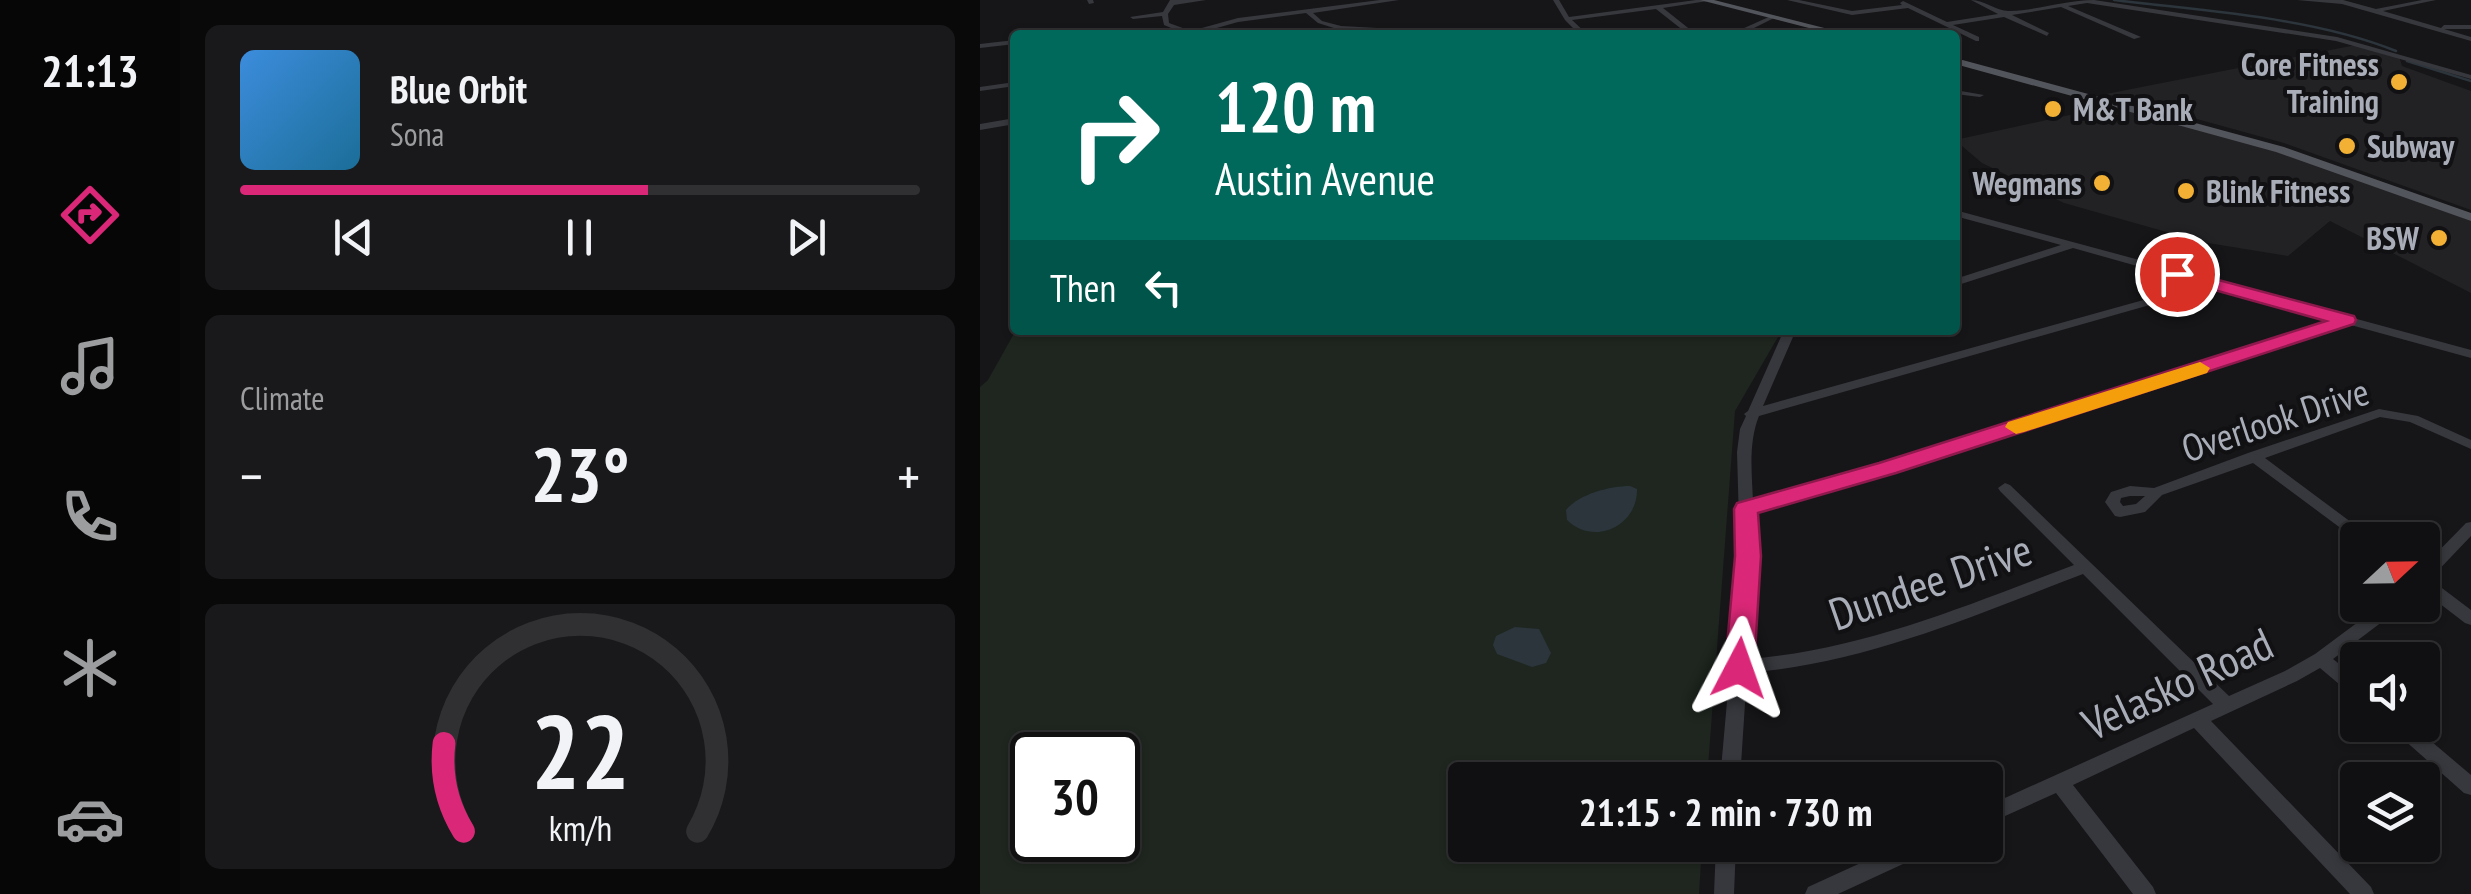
<!DOCTYPE html>
<meta charset="utf-8">
<style>
body{margin:0;font-family:"PT Sans Narrow",sans-serif;background:#19191b;color:#f1f3f6;height:100vh;display:flex;flex-direction:column;font-size:38px;white-space:nowrap}
*{box-sizing:border-box;margin:0}
p{font-size:32px;color:#9c9d9f}
.icon{flex:none;width:55px;height:55px;fill:none;stroke:currentColor;stroke-width:2;stroke-linecap:round;stroke-linejoin:round}
.map{position:relative;flex:1;overflow:hidden}
.drawer{display:flex;flex-direction:column;gap:25px;padding:25px;background:#09090a;width:800px}
.drawer>*{flex:none}
.top-card{position:absolute;left:30px;top:30px;width:950px;height:305px;border-radius:10px;box-shadow:0 2px 8px #0004,0 0 0 2px #303032;background:#00695c;color:#fff;overflow:hidden}
.needle{width:65px;rotate:68deg}
.controls{position:absolute;left:1360px;top:522px;display:grid;gap:20px}
.controls a{display:grid;place-items:center;width:100px;height:100px;border-radius:10px;background:#101012;box-shadow:0 2px 8px #0004,0 0 0 2px #303032;font-size:50px}
.speed{position:absolute;left:30px;top:732px;display:flex;gap:20px;font-size:50px;font-weight:700;text-align:center}
.speed>*{display:grid;place-content:center;width:130px;height:130px;border-radius:50%;background:#101012;box-shadow:0 2px 8px #0004,0 0 0 2px #303032;line-height:1}
.speed .limit{border:5px solid #111;border-radius:15px;background:#fff;color:#111}
.pin{position:absolute;display:grid;place-items:center;width:85px;height:85px;color:#fff;margin:-42px;border:5px solid #fff;border-radius:50%;box-shadow:0 2px 10px #0007}
.me{position:absolute;width:110px;margin:-55px;rotate:4deg;stroke-linejoin:round;filter:drop-shadow(0 0 8px #0008)}
.turn{display:flex;align-items:center;gap:35px;height:210px;padding:0 40px;font-size:45px}
.turn .icon{width:130px;height:130px;stroke-width:2.5}
.turn b{display:block;font-size:70px;line-height:85px}
.then{display:flex;align-items:center;height:95px;padding:0 40px;background:#0003;gap:20px;font-size:38px}
.big{font-size:75px;font-weight:800;line-height:1.1}
.drawer .card{flex:1;display:flex;flex-direction:column;justify-content:center;gap:15px;min-width:0;padding:0 35px;border-radius:15px;background:#19191b}
.drawer .dial{align-items:center;gap:0}
.dial svg{height:260px;overflow:visible;fill:none;stroke:#303032;stroke-width:7;stroke-linecap:round;text-anchor:middle}
.dial text{fill:#f1f3f6;stroke:none}
.song{display:flex;align-items:center;gap:30px}
.cover{width:120px;height:120px;border-radius:15px;background:linear-gradient(135deg,hsl(210 70% 55%),hsl(200 70% 35%))}
.played{height:10px;border-radius:5px;background:linear-gradient(90deg,#db2777 60%,#303032 60%)}
.keys{display:flex;justify-content:space-around;direction:ltr}
.heat{display:flex;justify-content:space-between;align-items:center;font-size:55px;direction:ltr}
.trip{position:absolute;left:468px;top:762px;width:555px;height:100px;border-radius:10px;background:#101012;box-shadow:0 2px 8px #0004,0 0 0 2px #303032;font-weight:800;line-height:100px;text-align:center}
main{display:flex;flex:1;min-height:0}
.tabs{display:flex;flex-direction:column;width:180px;justify-content:space-around;align-items:center;background:#060607;color:#9c9d9f}
.tabs .icon{width:70px;height:70px}
.tabs .selected{color:#db2777}
.tabs b{font-size:45px;color:#f1f3f6}
.map>svg:first-child{display:block}
</style>
<main>
<nav class="tabs">
<b>21:13</b>
<svg class="icon selected" aria-label="directions" viewBox="0 0 24 24"><path d="M12 3l9 9-9 9-9-9zM9 14v-3h6M13 9l2 2-2 2"/></svg>
<svg class="icon" aria-label="music" viewBox="0 0 24 24"><path d="M9 18V5l10-2v13"/><circle cx="6" cy="18" r="3"/><circle cx="16" cy="16" r="3"/></svg>
<svg class="icon" aria-label="phone" viewBox="0 0 24 24"><path d="M5 4h4l2 5-3 2q2 4 5 5l2-3 5 2v4C11 20 4 13 5 4z"/></svg>
<svg class="icon" aria-label="climate" viewBox="0 0 24 24"><path d="M12 3v18M4 7l16 10M4 17L20 7"/></svg>
<svg class="icon" aria-label="car" viewBox="0 0 24 24"><path d="M5 17H2v-5l4-1 3-4h7l3 4 3 1v5h-3M9 17h6M6 11h13"/><circle cx="7" cy="17" r="2"/><circle cx="17" cy="17" r="2"/></svg>
</nav>
<section class="drawer">
<div class="card">
<div class="song"><i class="cover"></i><div><b>Blue Orbit</b><p>Sona</p></div></div>
<div class="played"></div>
<div class="keys"><svg class="icon" aria-label="previous" viewBox="0 0 24 24"><path d="M18 5L8 12l10 7zM5 5v14"/></svg><svg class="icon" aria-label="pause" viewBox="0 0 24 24"><path d="M8 5v14M16 5v14"/></svg><svg class="icon" aria-label="next" viewBox="0 0 24 24"><path d="M6 5l10 7-10 7zM19 5v14"/></svg></div>
</div>
<div class="card"><p>Climate</p>
<div class="heat"><a>−</a><b class="big">23°</b><a>+</a></div>
</div>
<div class="card dial"><svg viewBox="0 0 100 80">
<path d="M14 69A42 42 0 1 1 86 69"/>
<path d="M14 69A42 42 0 0 1 8 42" stroke="#db2777"/>
<text x="50" y="56" font-size="32" font-weight="700">22</text>
<text x="50" y="72" font-size="11">km/h</text>
</svg></div>
</section>
<div class="map">
<svg width="1491" height="894" viewBox="0 0 1491 894">
<rect width="100%" height="100%" fill="#161618"/>
<path fill="#222225" d="M1376,45L1419,56L1422,66L1491,91V210L1304,143L1126,94Z
M1135,105L1339,164L1491,221V293L1350,221L1308,256L1222,242L1084,203L1002,163L975,140Z"/>
<path fill="#1e261f" fill-rule="evenodd" d="M36,330H802L755,411L727,780H485V845H722L719,894H0V387L8,380ZM52,755H138V840H52Z"/>
<path fill="#2c353c" d="M650,486L657,489C658,525 615,547 587,520L586,510C599,494 630,486 650,486Z
M535,627L559,629L571,653L566,663L552,667L517,654L513,645L516,636Z"/>
<g fill="none" stroke-linecap="round" stroke-linejoin="round">
<path stroke="#2c353c" stroke-width="2.5" d="M1134,0C1224,11 1332,17 1416,51
M1427,61L1491,81"/>
<path fill="#37383d" fill-rule="evenodd" d="M107,0H113L114,3L109,4Z
M190,0H226L194,5L188,14L189,23L211,31L258,18L400,0H419L333,13L342,21L361,26L490,33L494,35L360,30L338,23L326,13L258,22L212,35H200L203,33L184,25L182,16L153,19L150,17L183,12Z
M573,0H579L589,17L716,0H734L683,8L717,35H709L676,9L592,20L608,35H600L585,20Z
M807,0H819L872,11L922,5L920,3L923,1L967,22L1018,14L991,0C1005,0 1017,12 1030,11C1059,10 1086,0 1114,0L1357,37L1491,75V79L1356,41L1107,3L1088,6L1161,37L1154,39L1081,7L1032,15L1069,33L1067,36L1024,17L973,25L999,37V41H996L928,8L872,15Z
M1317,0H1363L1396,9L1442,0H1456L1403,11L1461,28L1464,25H1491V29H1464L1491,37V41L1362,4Z
M791,16L796,17L770,30L775,35H767L762,29Z
M35,40V44L0,48V44Z
M35,82V86L0,91V87Z
M975,90L1004,95L1000,97L975,94Z
M35,118V124L0,130V124Z
M975,210L1491,350V358L1367,324L843,493L774,512L776,556L768,659C883,650 987,605 1094,565L1020,491L1018,488L1025,483L1030,485L1249,696L1305,671L1335,654L1401,605H1421L1419,609L1353,659L1378,679V697L1372,695L1340,668L1317,681L1231,721L1391,887L1394,894H1370L1214,728L1093,785L1173,887L1176,894H1153L1076,793L1005,825V807L1233,704L1103,574C993,616 886,663 767,673L760,780H740L760,556L757,452L760,429L766,416L764,414L768,411L804,330H816L783,406L1221,284L1093,248L975,286V279L1081,245L975,216ZM1233,287L1354,320L834,486L773,502C772,473 768,443 779,416Z
M1399,409L1438,416L1491,440V449L1430,422L1400,417L1285,458L1395,540L1378,541L1273,463L1182,495L1165,512L1140,517L1135,516L1125,502L1131,492L1150,486L1174,488L1268,453ZM1150,496H1165L1156,504L1143,506L1140,502L1141,498Z
M1491,522V536L1450,579L1491,610V625L1485,623L1442,590V568L1486,523Z
M1410,725H1432L1491,775V795L1484,793L1413,730Z
M736,845H756L754,894H734Z
M920,845H952L949,852L858,894H825L828,887Z"/>
<path fill="#53555c" fill-rule="evenodd" d="M720,0H734L872,35H856Z
M975,58L1304,147L1491,213V221L1296,152L975,64Z"/>
</g>
<path fill="#db2777" stroke="#8e194d" stroke-width="2.5" d="M1197,269L1374,316L1376,320L1374,324L916,473L778,513L781,556L774,668L769,676L759,679L749,676L745,668L755,556L754,509L757,503L899,463L1346,321L1191,278L1188,274Z"/>
<path fill="#f59e0b" d="M1220,362L1230,368L1227,373L1044,432L1036,434L1025,427L1028,422Z"/>
<g fill="#f2b134" stroke="#111113" stroke-width="4">
<circle cx="1419" cy="82" r="10"/>
<circle cx="1073" cy="109" r="10"/>
<circle cx="1367" cy="146" r="10"/>
<circle cx="1122" cy="183" r="10"/>
<circle cx="1206" cy="191" r="10"/>
<circle cx="1459" cy="238" r="10"/>
</g>
<g text-anchor="middle" dominant-baseline="central" stroke-width="8" stroke-linejoin="round" paint-order="stroke">
<g font-size="32" font-weight="bold" fill="#a8adb8" stroke="#111113" text-anchor="end">
<text x="1399" y="64">Core Fitness<tspan x="1399" dy="37">Training</tspan></text>
<text x="1093" y="109" text-anchor="start">M&amp;T Bank</text>
<text x="1387" y="146" text-anchor="start">Subway</text>
<text x="1102" y="183">Wegmans</text>
<text x="1226" y="191" text-anchor="start">Blink Fitness</text>
<text x="1439" y="238">BSW</text>
</g>
<g font-size="38" fill="#a8adb8" stroke="#111113">
<text transform="translate(1295 419) rotate(-18)">Overlook Drive</text>
</g>
<g font-size="45" fill="#a8adb8" stroke="#111113">
<text transform="translate(950 581) rotate(-19)">Dundee Drive</text>
<text transform="translate(1197 683) rotate(-25)">Velasko Road</text>
</g>
</g>
</svg>
<div class="controls">
<a><svg class="needle" viewBox="-14 -14 28 28"><path d="M0-13l5 13h-10z" fill="#e53935"/><path d="M0 13l5-13h-10z" fill="#9c9d9f"/></svg></a>
<a><svg class="icon" aria-label="sound" viewBox="0 0 24 24"><path d="M4 9h4l5-4v14l-5-4H4zM17 9q2 3 0 6"/></svg></a>
<a><svg class="icon" aria-label="layers" viewBox="0 0 24 24"><path d="M12 4l9 5-9 5-9-5zM3 14l9 5 9-5"/></svg></a>
</div>
<div class="speed"><div class="limit">30</div></div>
<div class="pin" style="left:1197px;top:274px;background:#d93025"><svg class="icon" aria-label="arrive" viewBox="0 0 24 24"><path d="M6 21V4h12l-3 4 3 4H6"/></svg></div>
<svg class="me" style="left:759px;top:668px" viewBox="-20 -20 40 40"><path d="M0-17L14 15 0 8-14 15z" fill="#db2777" stroke="#fff" stroke-width="4"/></svg>
<div class="trip">21:15 · 2 min · 730 m</div>
<div class="top-card">
<div class="turn"><svg class="icon" aria-label="right" viewBox="0 0 24 24"><path d="M7 20v-9h11M14 6l5 5-5 5"/></svg><div><b>120 m</b>Austin Avenue</div></div>
<div class="then">Then<svg class="icon" aria-label="left" viewBox="0 0 24 24"><path d="M17 20v-9H6M10 6l-5 5 5 5"/></svg></div>
</div>
</div>
</main>
